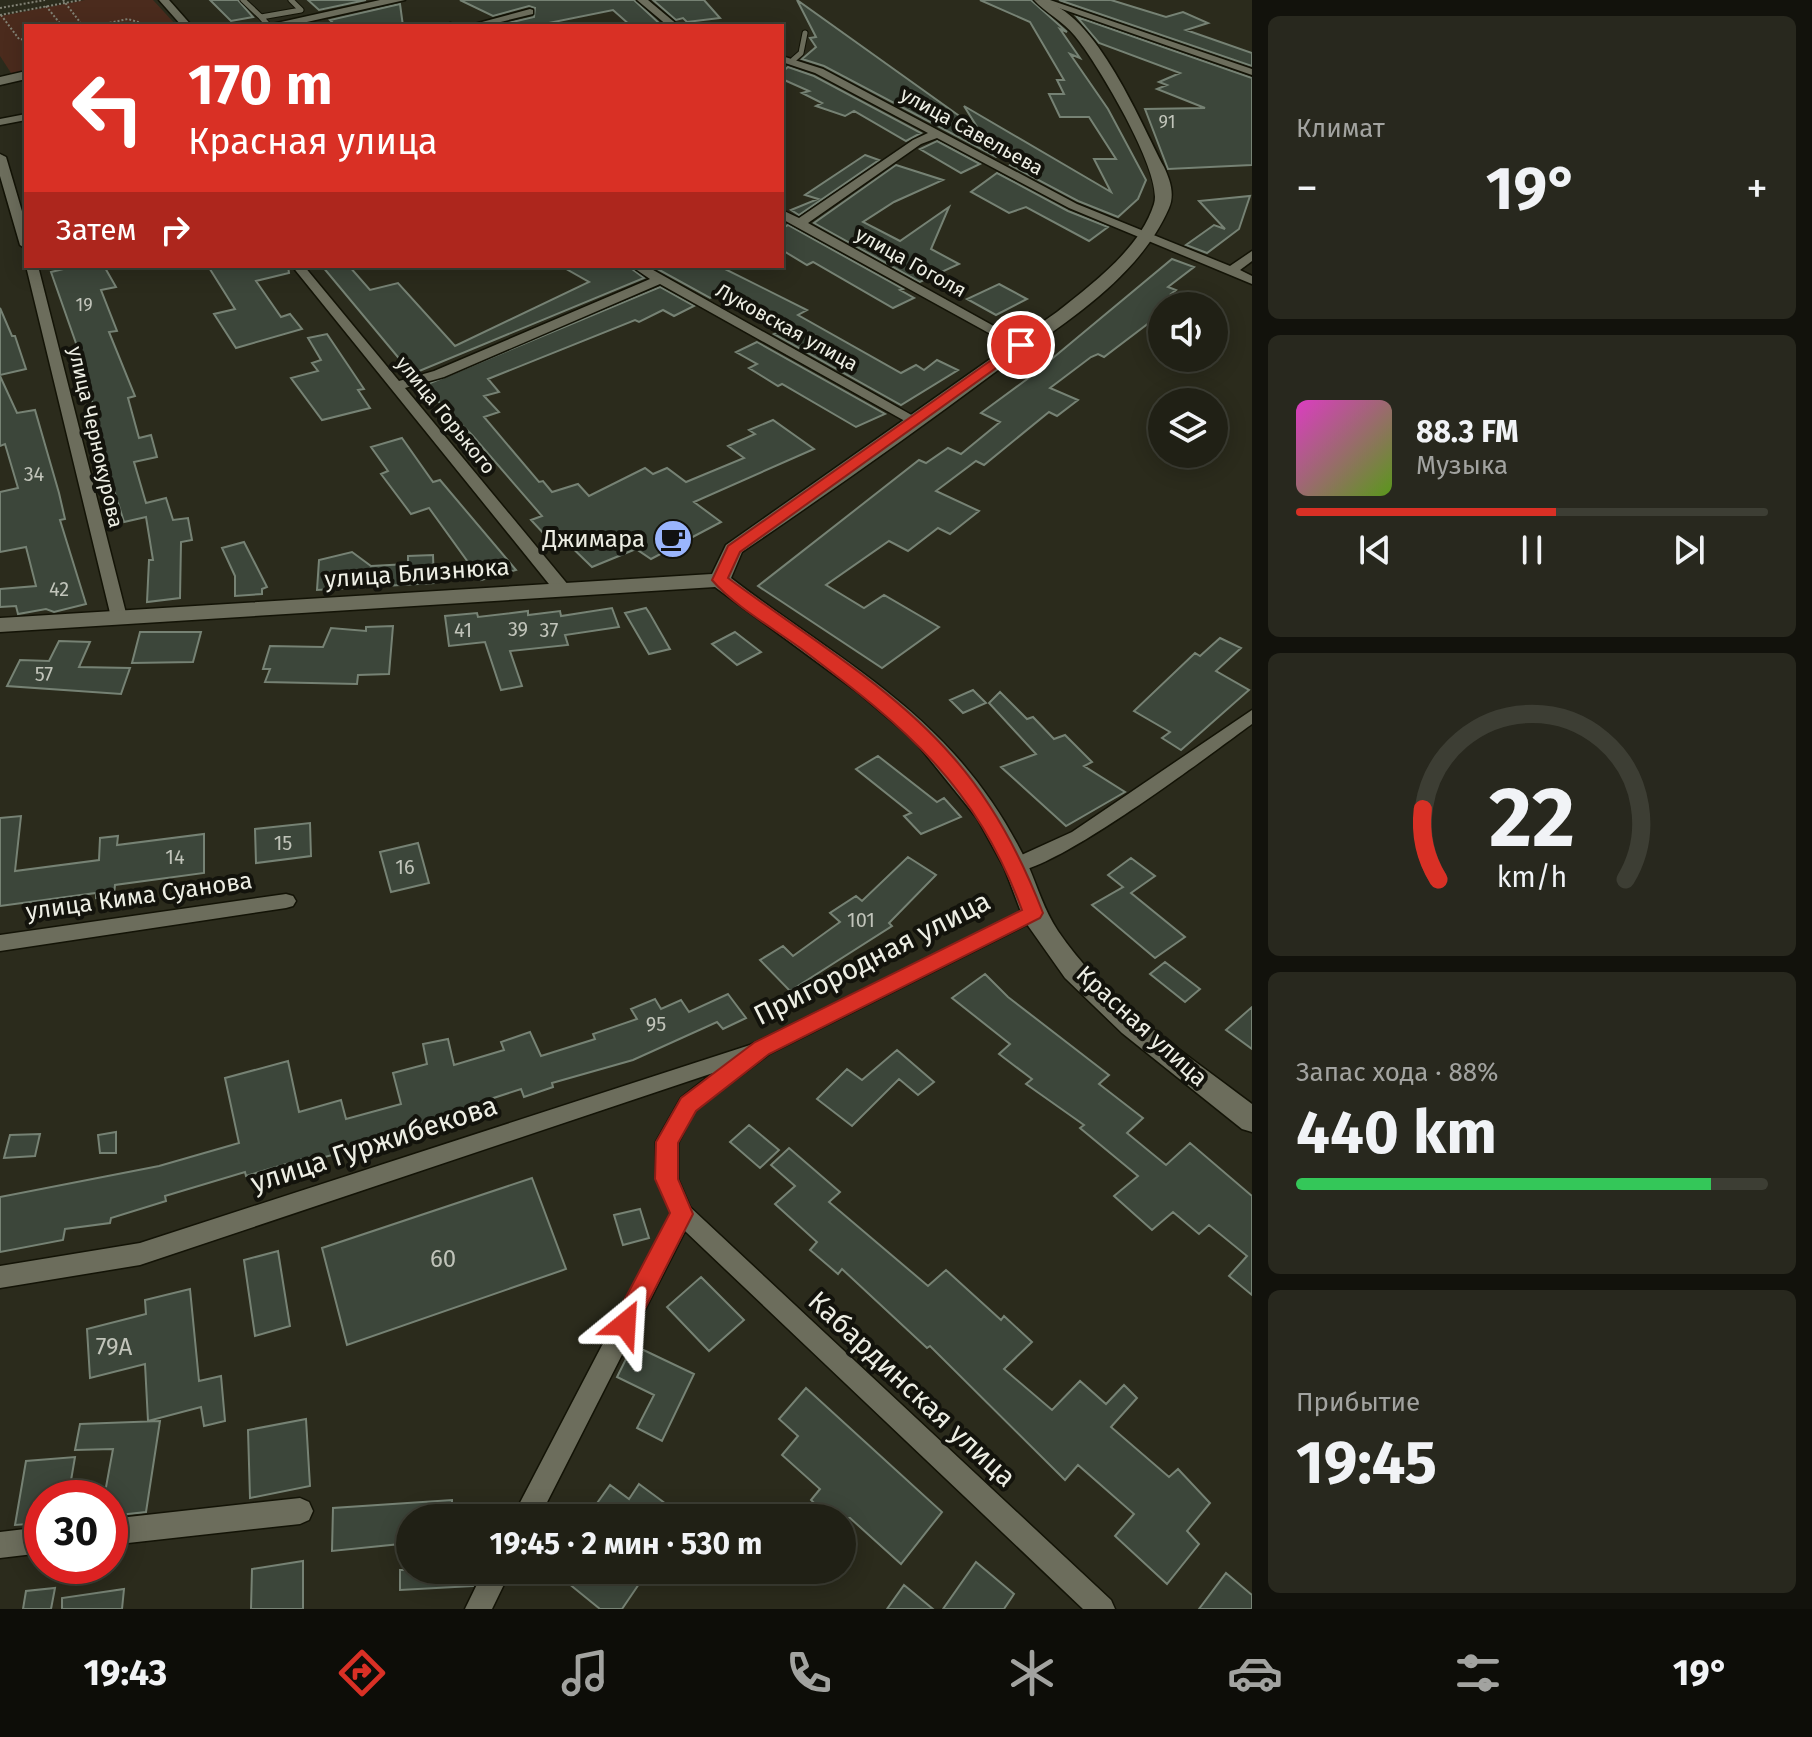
<!DOCTYPE html>
<html lang="ru">
<meta charset="utf-8">
<style>
body{margin:0;font-family:"Fira Sans",sans-serif;background:#28281e;color:#f1f3f6;height:100vh;display:flex;flex-direction:column;font-size:30px;white-space:nowrap}
*{box-sizing:border-box;margin:0}
p{font-size:26px;color:#a2a3a0}
.icon{flex:none;width:44px;height:44px;fill:none;stroke:currentColor;stroke-width:2;stroke-linecap:round;stroke-linejoin:round}
.map{position:relative;flex:1;overflow:hidden}
.details{display:flex;flex-direction:column;gap:16px;padding:16px;background:#12120c;width:560px}
.details>*{flex:none}
.guide{position:absolute;left:24px;top:24px;width:760px;height:244px;border-radius:0px;box-shadow:0 4px 20px #0003,0 0 0 2px #3d3e34;background:#d93025;color:#fff;overflow:hidden}
.tools{position:absolute;left:1148px;top:292px;display:grid;gap:16px}
.tools a{display:grid;place-items:center;width:80px;height:80px;border-radius:50%;background:#202015;box-shadow:0 4px 20px #0003,0 0 0 2px #3d3e34;font-size:40px}
.speed{position:absolute;left:24px;top:1480px;display:flex;gap:16px;font-size:40px;font-weight:700;text-align:center}
.speed>*{display:grid;place-content:center;width:104px;height:104px;border-radius:50%;background:#202015;box-shadow:0 4px 20px #0003,0 0 0 2px #3d3e34;line-height:1}
.speed .limit{border:12px solid #d22;background:#fff;color:#111}
.pin{position:absolute;display:grid;place-items:center;width:68px;height:68px;color:#fff;margin:-34px;border:4px solid #fff;border-radius:50%;box-shadow:0 2px 8px #0007}
.me{position:absolute;width:88px;margin:-44px;rotate:27deg;stroke-linejoin:round;filter:drop-shadow(0 0 6px #0008)}
.turn{display:flex;align-items:center;gap:28px;height:168px;padding:0 32px;font-size:36px}
.turn .icon{width:104px;height:104px;stroke-width:2.5}
.turn b{display:block;font-size:56px;line-height:68px}
.then{display:flex;align-items:center;height:76px;padding:0 32px;background:#0003;gap:16px;font-size:30px}
.big{font-size:60px;font-weight:700;line-height:1.1}
.details .tile{flex:1;display:flex;flex-direction:column;justify-content:center;gap:12px;min-width:0;padding:0 28px;border-radius:12px;background:#28281e}
.details .dial{align-items:center;gap:0}
.dial svg{height:208px;overflow:visible;fill:none;stroke:#3d3e34;stroke-width:7;stroke-linecap:round;text-anchor:middle}
.dial text{fill:#f1f3f6;stroke:none}
.song{display:flex;align-items:center;gap:24px}
.cover{width:96px;height:96px;border-radius:12px;background:linear-gradient(135deg,hsl(310 70% 55%),hsl(90 70% 35%))}
.played{height:8px;border-radius:4px;background:linear-gradient(90deg,#d93025 55%,#3d3e34 55%)}
.keys{display:flex;justify-content:space-around;direction:ltr}
.heat{display:flex;justify-content:space-between;align-items:center;font-size:44px;direction:ltr}
.charge{height:12px;border-radius:6px;background:linear-gradient(90deg,#34c759 88%,#3d3e34 0)}
.trip{position:absolute;left:396px;top:1504px;width:460px;height:80px;border-radius:40px;background:#202015;box-shadow:0 4px 20px #0003,0 0 0 2px #3d3e34;font-weight:700;line-height:80px;text-align:center}
.tabs{display:flex;height:128px;justify-content:space-around;align-items:center;background:#0d0d08;color:#a2a3a0}
.tabs .icon{width:56px;height:56px}
.tabs .on{color:#d93025}
.tabs b{font-size:36px;color:#f1f3f6}
main{display:flex;flex:1;min-height:0}
.map>svg:first-child{display:block}
</style>
<main>
<div class="map">
<svg width="1252" height="1609" viewBox="0 0 1252 1609">
<rect width="100%" height="100%" fill="#2b2b1c"/>
<path fill="#4b2b1d" d="M85,0H153L177,26H26V73L13,76L0,56V16Z"/>
<path fill="#3c463a" stroke="#768274" stroke-width="2" d="M210,0H238L253,17L231,21Z
M308,0H366L319,10Z
M460,0H634L659,23L631,26L613,10L534,26H513L508,23L534,17L535,8L529,6L493,16Z
M653,0H704L720,18L687,22L683,18L676,20Z
M797,0L979,130L964,106L1111,192L1094,159H1116L1089,117H1060L1049,94H1064L1057,80H1064L1030,22L980,0H1031L1067,32L1060,29L1080,58L1070,54L1108,109L1146,180L1138,199L1118,217L1078,201L1010,165L1017,159L1012,150L996,157L824,66L802,59L816,47L810,38L816,37Z
M1059,0H1111L1166,17L1183,12L1208,23L1186,30L1252,53V66Z
M400,4L403,26H336L330,20Z
M1077,17L1252,78V165L1168,169L1145,109L1205,108L1157,89L1167,85L1159,82L1180,73L1099,43Z
M788,67L814,76L921,133L906,141L854,111L845,116L816,106L822,103L802,93L809,91L782,79V72Z
M937,141L980,164L961,173L920,149Z
M865,155L879,160L799,215L791,210L818,199L805,195Z
M896,165L943,180L894,202L863,222L900,241L949,207L931,249L959,264L920,282L814,223Z
M997,173L1068,211L1108,227L1089,241L1026,207L1009,213L971,192Z
M1250,196L1239,229L1207,253L1186,245L1214,225L1225,229L1199,201Z
M788,225L903,289L900,290L914,298L893,308L813,262L807,265L782,250V228Z
M1172,259L1194,267L1168,287L1176,290L1171,294L1198,306H1162V313L1104,357L1098,354L1091,357L1050,388L1078,400L1057,416L1049,412L984,465L976,461L936,491L979,511L950,534L938,528L908,551L889,541L826,585L864,608L884,595L939,627L882,668L758,586L919,460L926,463L948,448L961,454L1000,422L981,413L1030,377Z
M76,266H104L116,287L101,290L117,331L109,332L135,396L128,398L139,438L151,435L157,457L134,462L146,503L166,498L173,520L188,518L192,540L181,542L180,598L147,602L149,560H153L146,517L124,522L105,461L85,369L51,272Z
M208,266H288L289,273L256,281L281,317L290,314L302,329L236,348L214,314L235,309Z
M322,266H349L370,290L398,283L455,346L589,282L561,266H628L644,278L412,374Z
M652,266H719L807,310L798,315L901,373L916,365L924,370L937,360L958,370L901,405L774,334L781,331L715,296L710,298Z
M999,284L1027,299L996,315L967,299Z
M660,287L694,306L674,316L663,310L639,322L635,320L488,379L499,392L484,396L499,412L484,417L539,482L543,481L552,492L578,484L589,496L645,468L653,474L667,468L686,482L744,458L728,446L755,434L749,430L773,420L814,449L694,502L721,522L651,559L636,549L592,567L555,531L545,535L531,520L542,516L472,435L423,386Z
M0,308L12,336H15L26,369L0,375Z
M327,334L364,389L358,390L370,408L322,420L291,378L318,371L312,363L321,360L308,338Z
M757,342L885,414L856,427L782,384L778,386L749,368L757,364L736,352Z
M0,376L17,413L35,410L59,493L65,519L60,520L86,604L54,612L46,609L18,614L16,606L0,607V589L36,586L26,547L0,552V492L18,488L5,444L0,446Z
M402,438L433,482L440,480L516,570L481,580L429,508L411,514L381,474L388,471L371,447Z
M244,542L267,587L262,589V594L235,596V576L222,548Z
M352,552L371,566L408,564V556L433,555L434,583L317,590L319,560Z
M612,608L619,627L565,635L568,645L510,651L522,686L501,690L485,642L449,646L445,616L477,613L478,617L528,611V615L560,611L561,616Z
M646,608L650,614L670,649L649,654L625,613Z
M393,626L389,674L358,675L357,684L265,682L270,669H263L270,646L323,647L331,628L366,631V627Z
M140,632H201L193,662L132,663Z
M735,632L761,652L737,665L712,644Z
M1220,638L1241,648L1216,671L1249,690L1181,750L1162,738L1170,732L1134,711L1195,653L1200,656Z
M59,641L90,642L79,667L130,668L121,694L7,686L20,660L49,661Z
M973,690L986,703L963,713L950,700Z
M1000,692L1027,719L1033,717L1054,739L1065,735L1092,762L1084,766L1125,792L1066,826L1001,767L1036,754L989,703Z
M878,756L937,802L944,798L961,817L921,834L904,816L911,813L856,769Z
M21,816L15,871L99,860L100,838L118,836L117,845L204,834V873L115,885L114,895L96,898V893L0,906V818Z
M310,823L311,856L256,863L255,829Z
M418,843L429,883L391,892L380,852Z
M908,857L936,875L889,923L892,926L790,991L760,960L783,946L793,956L840,922L830,913L856,896L862,901Z
M1131,858L1155,876L1131,893L1185,937L1155,958L1092,905L1123,887L1108,875Z
M1165,962L1200,989L1185,1002L1150,974Z
M985,974L1008,997L1109,1075L1099,1084L1143,1118L1127,1133L1166,1165L1190,1143L1252,1196V1295L1229,1276L1247,1256L1209,1225L1199,1234L1173,1212L1152,1230L1114,1196L1138,1176L1080,1128L1084,1125L1026,1084L1032,1079L999,1054L1010,1044L952,998Z
M728,994L746,1018L723,1029L717,1022L633,1060L552,1083L553,1087L524,1097L521,1089L472,1105L474,1112L397,1137L314,1160L313,1156L246,1176L245,1172L165,1196L166,1201L111,1218L110,1223L65,1229L63,1240L0,1252V1197L159,1166L239,1143L225,1078L288,1061L299,1112L341,1100L346,1119L401,1104L393,1073L427,1064L423,1044L448,1039L454,1065L504,1050L501,1042L530,1032L541,1056L595,1039L593,1034L637,1019L631,1009L655,999L661,1009L681,1000L689,1012Z
M1252,1007V1049L1226,1030Z
M897,1050L934,1082L918,1095L899,1079L852,1126L817,1099L847,1069L862,1080Z
M749,1125L779,1150L760,1168L730,1142Z
M116,1132V1153H100L98,1135Z
M40,1134L35,1156L4,1158L10,1135Z
M789,1148L840,1192L829,1202L928,1286L946,1270L1001,1320L1004,1316L1032,1342L1004,1369L1052,1410L1080,1381L1106,1404L1124,1385L1137,1398L1111,1427L1169,1477L1178,1469L1210,1503L1187,1531L1199,1544L1167,1584L1115,1536L1134,1514L1078,1465L1065,1480L930,1346L927,1348L842,1269L838,1274L810,1250L817,1242L775,1204L795,1186L771,1165Z
M532,1178L566,1269L347,1345L322,1248Z
M640,1209L649,1238L623,1245L614,1215Z
M278,1251L290,1326L255,1336L244,1260Z
M701,1277L744,1320L709,1351L667,1307Z
M190,1289L199,1381L221,1376L225,1421L204,1426L201,1407L148,1421L145,1364L90,1378L87,1329L146,1314L145,1300Z
M633,1345L694,1374L662,1441L637,1428L654,1395L617,1377Z
M806,1388L942,1512L901,1564L850,1518H830L811,1500L820,1489L782,1455L798,1436L779,1419Z
M306,1419L310,1486L250,1498L248,1430Z
M160,1421L146,1512L110,1516V1498H104L113,1449L75,1450L80,1424Z
M75,1457L68,1498H42V1523L15,1525L26,1461Z
M639,1484L685,1518H612L595,1506L610,1485L629,1499Z
M452,1500V1518H410V1543L332,1551L333,1508Z
M303,1561V1609H251L252,1569Z
M976,1562L1014,1594L1004,1609H943Z
M400,1570H481L473,1586L400,1590Z
M552,1570H621L639,1584L622,1609H600Z
M1226,1573L1252,1595V1609H1199Z
M904,1585L933,1609H887Z
M55,1588L51,1609H23L26,1591Z
M124,1589L122,1609H62V1598Z"/>
<g fill="none" stroke-linecap="round" stroke-linejoin="round">
<defs>
<path id="lane" d="M243,0L261,17
M269,26L261,17L301,10L291,0
M793,60L801,53L805,33"/>
<path id="street" d="M159,0H169L192,26H182Z
M637,0H648L679,26H668Z
M1036,0H1050L1252,69V75Z
M530,9L533,10V14L484,26H467Z
M450,23L454,24L456,26H445Z
M782,56L823,69L1077,204L1230,266L1252,251V261L1240,270L1252,276V284L1069,208L937,138L921,144L808,223L1028,345L1016,348L782,219V210L799,218L913,140L928,133L815,73L782,62Z
M26,114V120L0,125V119Z
M0,154L6,157L26,225V249L20,245L0,176Z
M26,266H38L127,617L125,621H113L111,617Z
M292,266H304L399,381L434,371L650,279L631,266H646L924,422L922,425H912L660,284L444,377L405,388L569,586L571,590L569,594H557Z
M1252,710V724C1216,750 1043,882 1008,871L1006,866L1008,861L1072,832Z
M286,894L293,896L296,901L293,906L286,908L0,951V935Z
M1033,906L1040,908L1043,913L1040,918L769,1054L695,1110L678,1143V1179L690,1207L1111,1600L1115,1609H1083L685,1231L539,1518H512L671,1213L656,1179V1142L681,1098L713,1073L140,1265L0,1288V1266L140,1243L750,1045Z
M300,1498L309,1502L313,1511L309,1520L300,1524L110,1545V1519Z
M42,1527V1553L0,1558V1532Z
M484,1570H511L492,1609H465Z"/>
<path id="secondary" d="M380,0H405L289,26H263Z
M1034,0C1091,0 1140,122 1164,167C1170,180 1175,194 1169,208C1137,282 1056,328 994,373C911,435 827,494 742,552L731,578C806,636 890,683 954,754C984,787 1009,825 1028,865C1038,888 1044,910 1058,931C1106,1002 1185,1053 1252,1104V1132L1242,1129L1122,1033L1065,978L1024,920L1004,867L977,818L914,740L859,693L715,587L0,632V618L712,574L726,545L1057,312C1092,284 1140,249 1154,204C1164,174 1096,61 1075,36C1063,21 1046,13 1034,0Z
M26,71V79L0,85V77Z"/>
</defs>
<use href="#lane" stroke="#131306" stroke-width="7"/>
<use href="#street" stroke="#131306" stroke-width="3"/>
<use href="#secondary" stroke="#131306" stroke-width="3"/>
<path stroke="#828275" stroke-width="2" stroke-dasharray="2 2" stroke-linecap="butt" d="M63,0L83,26
M46,6L62,26
M0,8L45,0
M0,15L81,0
M1,15L19,39L26,40
M94,26L128,19L151,26"/>
<use href="#lane" stroke="#6c6d5c" stroke-width="5"/>
<use href="#street" fill="#6c6d5c" fill-rule="evenodd"/>
<use href="#secondary" fill="#6c6d5c" fill-rule="evenodd"/>
</g>
<path fill="#d93025" stroke="#8d1f18" stroke-width="2" d="M1017,342L1028,345L740,552L728,578C802,633 892,687 952,756C993,802 1021,856 1043,913L1040,918L769,1054L696,1111L678,1143V1179L693,1214L633,1332L625,1336L616,1332L613,1324L616,1316L670,1213L655,1179L656,1142L681,1098L755,1042L1022,910C975,784 907,729 803,650C776,630 733,605 712,580L728,546Z"/>
<defs>
<symbol id="cafe-disc" viewBox="-11 -11 22 22"><circle r="9.5" fill="#9ab5fd" stroke="#13130c"/><path d="M-5.5-4.5H6V0H3Q3 3.5 0 3.5H-2.5Q-5.5 3.5-5.5 0ZM3-3.2v2h1.7v-2ZM-6 4.5H4V6H-6Z" fill="#111"/></symbol>
</defs>
<g fill-rule="evenodd">
<use href="#cafe-disc" x="651" y="517" width="44" height="44"/>
</g>
<g text-anchor="middle" dominant-baseline="central" stroke-width="8" stroke-linejoin="round" paint-order="stroke">
<g font-size="18" fill="#c1c4ba">
<text x="1167" y="122">91</text>
<text x="84" y="305">19</text>
</g>
<g font-size="20" fill="#edeee4" stroke="#13130c">
<text transform="translate(972 131) rotate(29)">улица Савельева</text>
<text transform="translate(911 262) rotate(29)">улица Гоголя</text>
<text transform="translate(787 327) rotate(29)">Луковская улица</text>
<text transform="translate(446 415) rotate(51)">улица Горького</text>
<text transform="translate(96 437) rotate(77)">улица Чернокурова</text>
</g>
<g font-size="20" fill="#c1c4ba">
<text x="34" y="474">34</text>
<text x="59" y="589">42</text>
<text x="518" y="629">39</text>
<text x="463" y="630">41</text>
<text x="549" y="630">37</text>
<text x="44" y="674">57</text>
<text x="283" y="843">15</text>
<text x="175" y="857">14</text>
<text x="405" y="867">16</text>
<text x="861" y="920">101</text>
<text x="656" y="1024">95</text>
</g>
<g font-size="24" fill="#edeee4" stroke="#13130c" text-anchor="end">
<text x="645" y="539">Джимара</text>
</g>
<g font-size="24" fill="#edeee4" stroke="#13130c">
<text transform="translate(417 573) rotate(-4)">улица Близнюка</text>
<text transform="translate(139 896) rotate(-8)">улица Кима Суанова</text>
<text transform="translate(1142 1026) rotate(42)">Красная улица</text>
</g>
<g font-size="24" fill="#c1c4ba">
<text x="443" y="1259">60</text>
<text x="114" y="1347">79А</text>
</g>
<g font-size="28" fill="#edeee4" stroke="#13130c">
<text transform="translate(872 958) rotate(-27)">Пригородная улица</text>
<text transform="translate(374 1144) rotate(-18)">улица Гуржибекова</text>
<text transform="translate(912 1389) rotate(43)">Кабардинская улица</text>
</g>
</g>
</svg>
<div class="tools">
<a><svg class="icon" aria-label="sound" viewBox="0 0 24 24"><path d="M4 9h4l5-4v14l-5-4H4zM17 9q2 3 0 6"/></svg></a>
<a><svg class="icon" aria-label="layers" viewBox="0 0 24 24"><path d="M12 4l9 5-9 5-9-5zM3 14l9 5 9-5"/></svg></a>
</div>
<div class="speed"><div class="limit">30</div></div>
<div class="pin" style="left:1021px;top:345px;background:#d93025"><svg class="icon" aria-label="arrive" viewBox="0 0 24 24"><path d="M6 21V4h12l-3 4 3 4H6"/></svg></div>
<svg class="me" style="left:625px;top:1324px" viewBox="-20 -20 40 40"><path d="M0-17L14 15 0 8-14 15z" fill="#d93025" stroke="#fff" stroke-width="4"/></svg>
<div class="trip">19:45 · 2 мин · 530 m</div>
<div class="guide">
<div class="turn"><svg class="icon" aria-label="left" viewBox="0 0 24 24"><path d="M17 20v-9H6M10 6l-5 5 5 5"/></svg><div><b>170 m</b>Красная улица</div></div>
<div class="then">Затем<svg class="icon" aria-label="right" viewBox="0 0 24 24"><path d="M7 20v-9h11M14 6l5 5-5 5"/></svg></div>
</div>
</div>
<section class="details">
<div class="tile"><p>Климат</p>
<div class="heat"><a>−</a><b class="big">19°</b><a>+</a></div>
</div>
<div class="tile">
<div class="song"><i class="cover"></i><div><b>88.3 FM</b><p>Музыка</p></div></div>
<div class="played"></div>
<div class="keys"><svg class="icon" aria-label="previous" viewBox="0 0 24 24"><path d="M18 5L8 12l10 7zM5 5v14"/></svg><svg class="icon" aria-label="pause" viewBox="0 0 24 24"><path d="M8 5v14M16 5v14"/></svg><svg class="icon" aria-label="next" viewBox="0 0 24 24"><path d="M6 5l10 7-10 7zM19 5v14"/></svg></div>
</div>
<div class="tile dial"><svg viewBox="0 0 100 80">
<path d="M14 69A42 42 0 1 1 86 69"/>
<path d="M14 69A42 42 0 0 1 8 42" stroke="#d93025"/>
<text x="50" y="56" font-size="32" font-weight="700">22</text>
<text x="50" y="72" font-size="11">km/h</text>
</svg></div>
<div class="tile"><p>Запас хода · 88%</p><b class="big">440 km</b><div class="charge"></div></div>
<div class="tile"><p>Прибытие</p><b class="big">19:45</b></div>
</section>
</main>
<nav class="tabs">
<b>19:43</b>
<svg class="icon on" aria-label="directions" viewBox="0 0 24 24"><path d="M12 3l9 9-9 9-9-9zM9 14v-3h6M13 9l2 2-2 2"/></svg>
<svg class="icon" aria-label="music" viewBox="0 0 24 24"><path d="M9 18V5l10-2v13"/><circle cx="6" cy="18" r="3"/><circle cx="16" cy="16" r="3"/></svg>
<svg class="icon" aria-label="phone" viewBox="0 0 24 24"><path d="M5 4h4l2 5-3 2q2 4 5 5l2-3 5 2v4C11 20 4 13 5 4z"/></svg>
<svg class="icon" aria-label="climate" viewBox="0 0 24 24"><path d="M12 3v18M4 7l16 10M4 17L20 7"/></svg>
<svg class="icon" aria-label="car" viewBox="0 0 24 24"><path d="M5 17H2v-5l4-1 3-4h7l3 4 3 1v5h-3M9 17h6M6 11h13"/><circle cx="7" cy="17" r="2"/><circle cx="17" cy="17" r="2"/></svg>
<svg class="icon" aria-label="filters" viewBox="0 0 24 24"><path d="M4 7h16M4 17h16"/><circle cx="9" cy="7" r="2"/><circle cx="15" cy="17" r="2"/></svg>
<b>19°</b>
</nav>
